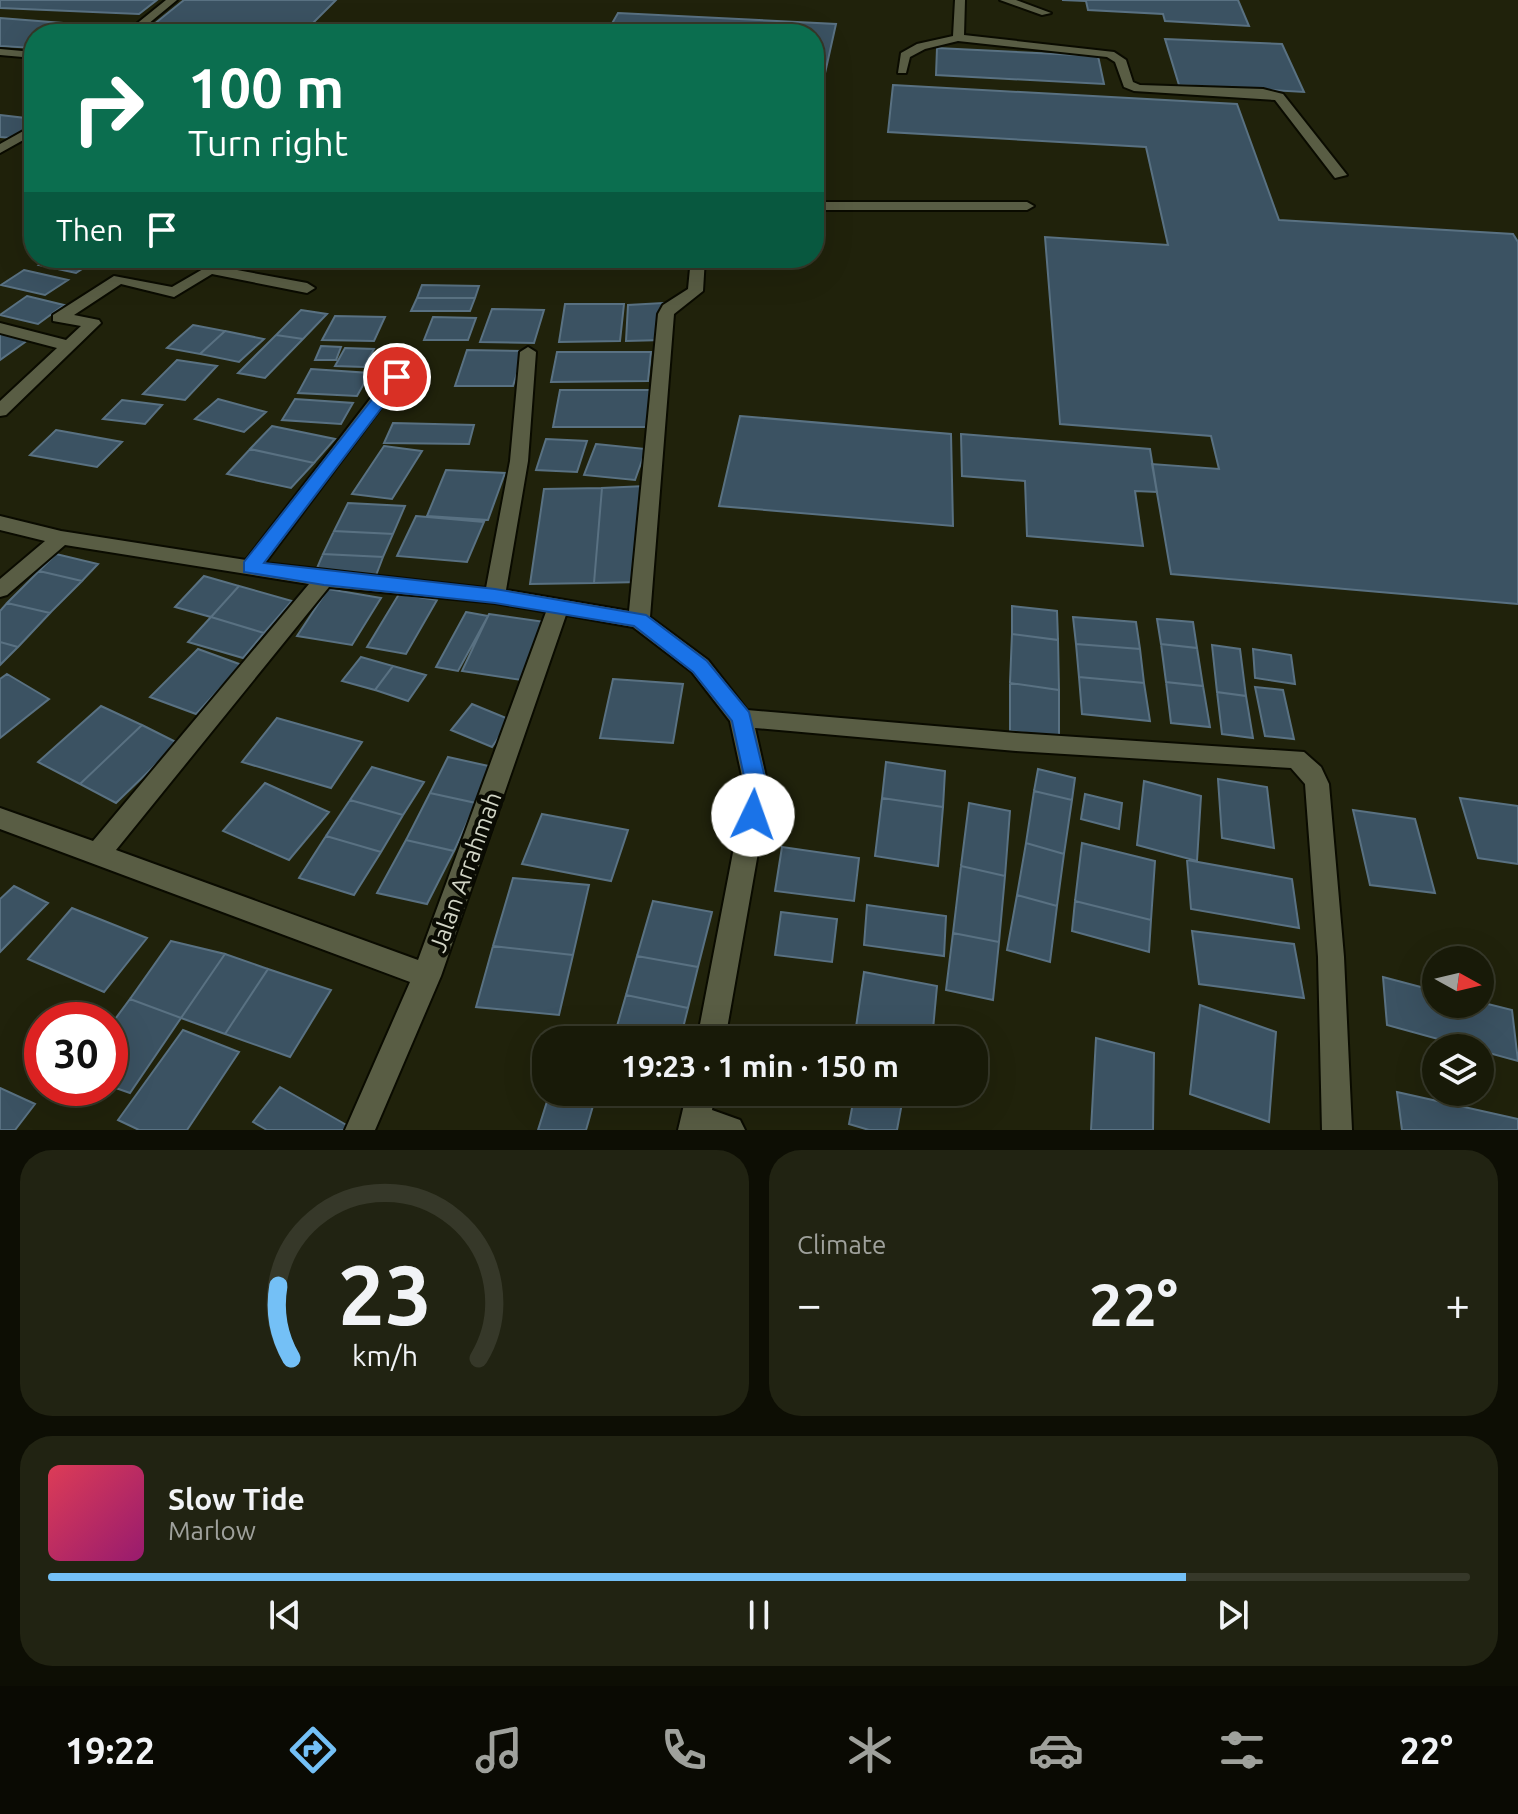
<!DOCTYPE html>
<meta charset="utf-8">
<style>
body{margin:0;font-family:Ubuntu,sans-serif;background:#212312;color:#f1f3f6;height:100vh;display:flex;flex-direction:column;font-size:30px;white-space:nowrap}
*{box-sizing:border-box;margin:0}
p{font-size:26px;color:#9fa19c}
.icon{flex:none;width:44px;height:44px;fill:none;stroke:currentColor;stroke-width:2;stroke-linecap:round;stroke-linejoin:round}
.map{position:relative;height:1130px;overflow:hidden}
.drawer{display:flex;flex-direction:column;gap:20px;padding:20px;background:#0d0e04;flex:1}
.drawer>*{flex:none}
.guide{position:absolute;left:24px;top:24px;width:800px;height:244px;border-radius:32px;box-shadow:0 8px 32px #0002,0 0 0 2px #363829;background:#0b6e4f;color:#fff;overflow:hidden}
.needle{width:52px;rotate:98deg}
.tools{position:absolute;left:1422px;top:946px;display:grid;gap:16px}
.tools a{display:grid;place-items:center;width:72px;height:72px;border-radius:50%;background:#181a08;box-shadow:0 8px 32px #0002,0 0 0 2px #363829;font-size:40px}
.speed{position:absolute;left:24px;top:1002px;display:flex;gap:16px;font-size:40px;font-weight:700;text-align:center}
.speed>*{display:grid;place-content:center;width:104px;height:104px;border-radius:50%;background:#181a08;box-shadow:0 8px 32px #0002,0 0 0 2px #363829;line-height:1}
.speed .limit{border:12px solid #d22;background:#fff;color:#111}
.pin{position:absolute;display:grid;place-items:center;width:68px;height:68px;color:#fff;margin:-34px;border:4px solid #fff;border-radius:50%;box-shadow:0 2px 8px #0007}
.me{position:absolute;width:88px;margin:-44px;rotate:3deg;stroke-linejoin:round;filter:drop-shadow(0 0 6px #0008)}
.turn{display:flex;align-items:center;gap:28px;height:168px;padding:0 32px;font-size:36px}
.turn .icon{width:104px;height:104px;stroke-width:2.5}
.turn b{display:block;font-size:56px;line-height:68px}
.then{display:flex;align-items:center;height:76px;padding:0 32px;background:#0003;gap:16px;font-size:30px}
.big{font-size:60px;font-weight:600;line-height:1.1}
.drawer .tile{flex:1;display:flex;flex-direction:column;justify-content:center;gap:12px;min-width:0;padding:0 28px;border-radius:32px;background:#212312}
.drawer .dial{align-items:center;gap:0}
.dial svg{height:208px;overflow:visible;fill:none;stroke:#363829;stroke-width:7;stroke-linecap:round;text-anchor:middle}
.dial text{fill:#f1f3f6;stroke:none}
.song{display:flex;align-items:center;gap:24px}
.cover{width:96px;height:96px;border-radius:12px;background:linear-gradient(135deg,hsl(350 70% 55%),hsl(320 70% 35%))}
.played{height:8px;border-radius:4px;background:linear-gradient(90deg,#74c0f6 80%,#363829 80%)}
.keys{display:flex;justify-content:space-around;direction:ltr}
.heat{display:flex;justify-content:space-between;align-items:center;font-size:44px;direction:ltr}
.drawer .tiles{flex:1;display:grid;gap:20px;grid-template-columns:1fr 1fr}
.tile:last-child{grid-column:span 2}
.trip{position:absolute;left:532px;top:1026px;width:456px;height:80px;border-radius:32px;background:#181a08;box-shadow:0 8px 32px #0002,0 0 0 2px #363829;font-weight:600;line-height:80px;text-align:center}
.tabs{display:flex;height:128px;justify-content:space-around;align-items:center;background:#0a0a03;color:#9fa19c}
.tabs .icon{width:56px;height:56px}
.tabs .current{color:#74c0f6}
.tabs b{font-size:36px;color:#f1f3f6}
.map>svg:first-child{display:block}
</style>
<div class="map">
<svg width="1518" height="1130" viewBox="0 0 1518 1130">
<rect width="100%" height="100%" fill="#20220b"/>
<path fill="#3b5262" stroke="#597182" stroke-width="2" d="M0,0H157L139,14L0,8Z
M184,0H336L302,34L143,33Z
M1062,0H1238L1249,26L1165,21L1163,14L1088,10L1086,1Z
M618,13L836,24L819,100L814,99V34H606Z
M0,18L102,26L90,34H34V48L0,46Z
M1165,39L1282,44L1304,92L1179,85Z
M937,48L1098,56L1104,84L936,75Z
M893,85L1237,104L1279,220L1513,234L1518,242V604L1171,574L1152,464L1219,469L1211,436L1060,424L1045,237L1168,245L1146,147L888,132Z
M0,115L34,119V124L12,138L0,137Z
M49,258H99L76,273L39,265Z
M24,270L68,280L45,295L1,285Z
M422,285L479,286L475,298H417Z
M27,296L64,305L38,324L0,315Z
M417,298H475L470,311H411Z
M663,303V340L626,341L628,305Z
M565,304H624L620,341L559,342Z
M492,309L544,310L534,343L480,342Z
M301,310L327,314L303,339L276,335Z
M335,316L385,317L374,341L322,340Z
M433,317L476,318L468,340H424Z
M193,325L225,331L200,354L167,348Z
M225,331L264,339L239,362L200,354Z
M0,333L28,340L0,360Z
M276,335L303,339L265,378L238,373Z
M321,346L341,347L336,360H315Z
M345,348L374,349L364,367L335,366Z
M467,350L524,351L513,386H455Z
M557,352H651L648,381L551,382Z
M177,360L217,366L185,400L143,394Z
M311,369L370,373L357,396L298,393Z
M560,390H657L652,427H553Z
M218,399L266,412L244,432L195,419Z
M295,399L353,403L341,424L282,420Z
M122,400L162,405L145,424L103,419Z
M740,416L951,434L953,526L719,506Z
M393,423L474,425L469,444L384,443Z
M272,426L335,439L314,463L250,449Z
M56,430L122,442L97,467L30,455Z
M961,434L1150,449L1157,492L1135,491L1143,546L1027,536L1025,481L962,476Z
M546,439L587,441L577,472L536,470Z
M596,444L646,449L635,480L584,475Z
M384,446L422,451L392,499L352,494Z
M250,449L314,463L291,488L227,474Z
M446,470L505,473L488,520L427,516Z
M645,486L640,582L594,583L602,488Z
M602,488L594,583L530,584L544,489Z
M348,503L405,506L393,534L334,531Z
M416,516L484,522L467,562L397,556Z
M334,531L393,534L383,557L323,554Z
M56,554L98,564L82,581L39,571Z
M323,554L383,557L375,578L314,575Z
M39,571L82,581L50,613L7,603Z
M204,576L239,586L211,617L175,607Z
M239,586L292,601L264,633L211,617Z
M328,589L381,598L352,645L297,636Z
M399,594L437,600L406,654L367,647Z
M7,603L50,613L18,647L0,642V611Z
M1012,606L1057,611L1058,640L1012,634Z
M466,612L488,616L458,671L436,667Z
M489,614L552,623L528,681L462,671Z
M211,617L264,633L243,658L188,642Z
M1073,617L1136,622L1140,649L1076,644Z
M1157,619L1193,622L1197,648L1161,644Z
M1012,634L1058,640L1059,690L1010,683Z
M0,642L18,647L0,665Z
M1076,644L1140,649L1144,683L1079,677Z
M1161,644L1197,648L1203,686L1166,682Z
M1212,645L1240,649L1246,696L1217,692Z
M198,649L242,665L196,714L150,697Z
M1253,649L1291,655L1295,684L1255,678Z
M361,657L393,666L375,690L342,681Z
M393,666L426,675L408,701L375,690Z
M7,674L49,699L0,738V679Z
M1079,677L1144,683L1150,721L1082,714Z
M613,679L683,684L673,743L600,738Z
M1166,682L1203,686L1210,727L1171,723Z
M1010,683L1059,690V737L1010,731Z
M1255,687L1283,690L1294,739L1265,736Z
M1217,692L1246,696L1253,738L1222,734Z
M472,704L511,720L492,747L451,730Z
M101,706L142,725L80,784L38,762Z
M277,718L362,742L331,788L242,762Z
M142,725L178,743L116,803L80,784Z
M448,757L493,767L476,803L430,793Z
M886,762L945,771L943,807L882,798Z
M372,767L424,782L403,815L350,800Z
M1038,769L1075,778L1072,800L1034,791Z
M1218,779L1267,787L1274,848L1222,838Z
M1144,781L1201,796L1197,861L1137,845Z
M265,783L329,812L289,860L223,831Z
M1034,791L1072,800L1064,854L1026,843Z
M430,793L476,803L454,851L406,840Z
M1085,794L1122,803L1119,829L1081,819Z
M882,798L943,807L938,866L875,856Z
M1460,798L1518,806V864L1478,858Z
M350,800L403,815L381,852L326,836Z
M969,803L1010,811L1005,876L961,866Z
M1353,810L1415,819L1435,893L1370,885Z
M542,814L628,830L611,881L522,864Z
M326,836L381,852L354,895L299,878Z
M406,840L454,851L427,904L377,893Z
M1026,843L1064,854L1057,906L1017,895Z
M1082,843L1155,861L1151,920L1075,901Z
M782,847L859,858L854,901L775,891Z
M1187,860L1292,879L1299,928L1191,909Z
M961,866L1005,876L999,942L953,933Z
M513,878L589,885L573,955L493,946Z
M14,886L48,903L0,952V899Z
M1017,895L1057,906L1050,962L1007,950Z
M653,901L712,912L698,967L637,956Z
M1075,901L1151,920L1149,952L1072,931Z
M867,905L946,916L944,956L864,945Z
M72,908L147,938L104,992L28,959Z
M781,912L837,919L832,962L775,955Z
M1192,931L1294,944L1304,998L1199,984Z
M953,933L999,942L993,1000L946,990Z
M171,941L225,954L181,1018L130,999Z
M493,946L573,955L559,1015L476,1007Z
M225,954L268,969L225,1034L181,1018Z
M637,956L698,967L688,1008L626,995Z
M268,969L331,990L290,1057L225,1034Z
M864,972L937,986L932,1040L856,1027Z
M1383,977L1436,991V1004L1480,1002L1512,1010L1518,1061L1387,1025Z
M626,995L688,1008L680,1040H613Z
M130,999L181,1018L130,1093L110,1086V1026Z
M1200,1005L1276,1032L1269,1122L1190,1094Z
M183,1030L239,1052L187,1130H139L118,1120Z
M1096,1038L1154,1053L1153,1130H1091Z
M280,1087L350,1127L348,1130H267L253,1122Z
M0,1088L35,1104L15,1130H0Z
M550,1092H597L586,1130H538Z
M855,1092H904L897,1130H869L849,1124Z
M1397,1092L1518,1119V1130H1402Z"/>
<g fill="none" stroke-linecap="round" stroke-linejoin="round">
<defs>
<path id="minor" d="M166,0H177L136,34H124Z
M955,0H965L964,35L1114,52L1126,60L1133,82L1140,85L1263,89L1283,94L1347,175L1335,178L1275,100L1134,91L1124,87L1115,62L1107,57L958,41L925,49L910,57L906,73H898L901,53L917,44L953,36Z
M1000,0H1016L1051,13L1042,15Z
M0,49L34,52V58L0,55Z
M34,125V134L0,153V144Z
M814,202H1027L1034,206L1027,210H814Z
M691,258H705L703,291L674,314L650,617L708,660L747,710L1016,733L1304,752L1321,767L1329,784L1344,957L1352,1130H1322L1318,957L1305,784L1291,768L1016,751L755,728L769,790L725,1040H697L745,790L730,721L692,672L633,627L566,615L441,976L375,1130H345L410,982L0,829V808L93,841L309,584L65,545L7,595L0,597V579L45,541L0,530V516L61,531L246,560L404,355L410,353L418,358L265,563L486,588L510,461L520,352L528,347L536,352L528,461L506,590L629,611L658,314L663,305L688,289ZM329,587L495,603L546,612L418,960L116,850Z
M210,265L307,283L315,288L307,293L212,274L174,297L121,284L74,315L99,320L101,323L6,415L0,416V401L57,348L0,333V323L66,340L81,326L53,321V315L114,276L172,287Z
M687,1092H715L712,1110L740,1120L745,1130H678Z"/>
</defs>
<use href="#minor" stroke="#0a0b00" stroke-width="4"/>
<use href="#minor" fill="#595d44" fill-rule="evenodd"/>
</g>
<path fill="#1a73e8" stroke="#114b97" stroke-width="2" d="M392,374L405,377L264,563L495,589L646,615L707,661L749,712L768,790L761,821H745L742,815L747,790L732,721L693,672L634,626L495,603L324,585L244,572V562Z"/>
<g text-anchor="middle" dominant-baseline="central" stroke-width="8" stroke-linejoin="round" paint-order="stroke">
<g font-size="24" fill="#d2d5c6" stroke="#0a0b03">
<text transform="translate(465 872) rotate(-70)">Jalan Arrahmah</text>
</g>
</g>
</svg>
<div class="tools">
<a><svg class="needle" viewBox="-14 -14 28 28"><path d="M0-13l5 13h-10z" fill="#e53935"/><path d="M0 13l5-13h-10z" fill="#9fa19c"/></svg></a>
<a><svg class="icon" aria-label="layers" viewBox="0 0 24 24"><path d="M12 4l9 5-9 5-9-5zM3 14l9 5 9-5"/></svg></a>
</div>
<div class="speed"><div class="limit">30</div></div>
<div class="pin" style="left:397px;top:377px;background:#d93025"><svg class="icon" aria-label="arrive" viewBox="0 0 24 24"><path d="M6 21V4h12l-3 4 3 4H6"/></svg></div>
<svg class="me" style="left:753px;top:815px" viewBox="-20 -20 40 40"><circle r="19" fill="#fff"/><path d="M0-13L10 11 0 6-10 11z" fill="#1a73e8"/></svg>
<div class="trip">19:23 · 1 min · 150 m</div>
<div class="guide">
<div class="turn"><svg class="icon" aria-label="right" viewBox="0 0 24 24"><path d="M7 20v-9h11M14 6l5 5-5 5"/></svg><div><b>100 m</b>Turn right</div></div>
<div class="then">Then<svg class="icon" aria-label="arrive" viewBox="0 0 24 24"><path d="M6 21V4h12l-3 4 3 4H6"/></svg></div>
</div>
</div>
<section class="drawer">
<div class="tiles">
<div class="tile dial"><svg viewBox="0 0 100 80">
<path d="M14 69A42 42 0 1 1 86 69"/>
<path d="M14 69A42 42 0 0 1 9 41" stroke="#74c0f6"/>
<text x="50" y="56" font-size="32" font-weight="700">23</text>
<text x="50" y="72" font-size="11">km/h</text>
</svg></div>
<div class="tile"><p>Climate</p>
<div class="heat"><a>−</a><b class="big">22°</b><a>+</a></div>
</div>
<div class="tile">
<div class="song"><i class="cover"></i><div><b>Slow Tide</b><p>Marlow</p></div></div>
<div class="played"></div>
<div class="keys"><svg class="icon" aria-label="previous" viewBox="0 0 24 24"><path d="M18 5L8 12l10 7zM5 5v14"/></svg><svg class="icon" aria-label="pause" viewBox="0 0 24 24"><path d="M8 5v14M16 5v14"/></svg><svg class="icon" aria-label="next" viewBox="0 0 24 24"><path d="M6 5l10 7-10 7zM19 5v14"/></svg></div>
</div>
</div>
</section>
<nav class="tabs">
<b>19:22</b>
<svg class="icon current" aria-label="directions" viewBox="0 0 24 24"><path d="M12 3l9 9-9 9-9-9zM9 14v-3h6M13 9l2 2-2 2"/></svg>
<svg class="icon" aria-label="music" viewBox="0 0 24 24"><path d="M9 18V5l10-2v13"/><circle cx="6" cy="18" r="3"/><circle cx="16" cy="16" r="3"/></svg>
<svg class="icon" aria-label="phone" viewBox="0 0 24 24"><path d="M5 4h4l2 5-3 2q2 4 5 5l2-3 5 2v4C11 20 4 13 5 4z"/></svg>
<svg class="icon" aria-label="climate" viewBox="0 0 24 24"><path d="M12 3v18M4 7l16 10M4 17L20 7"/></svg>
<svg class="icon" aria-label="car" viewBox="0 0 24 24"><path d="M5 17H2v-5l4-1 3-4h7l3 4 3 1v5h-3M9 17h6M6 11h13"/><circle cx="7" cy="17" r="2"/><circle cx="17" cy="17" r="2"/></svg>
<svg class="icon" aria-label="filters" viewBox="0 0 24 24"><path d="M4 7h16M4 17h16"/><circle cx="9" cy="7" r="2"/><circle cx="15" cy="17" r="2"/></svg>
<b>22°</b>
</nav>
